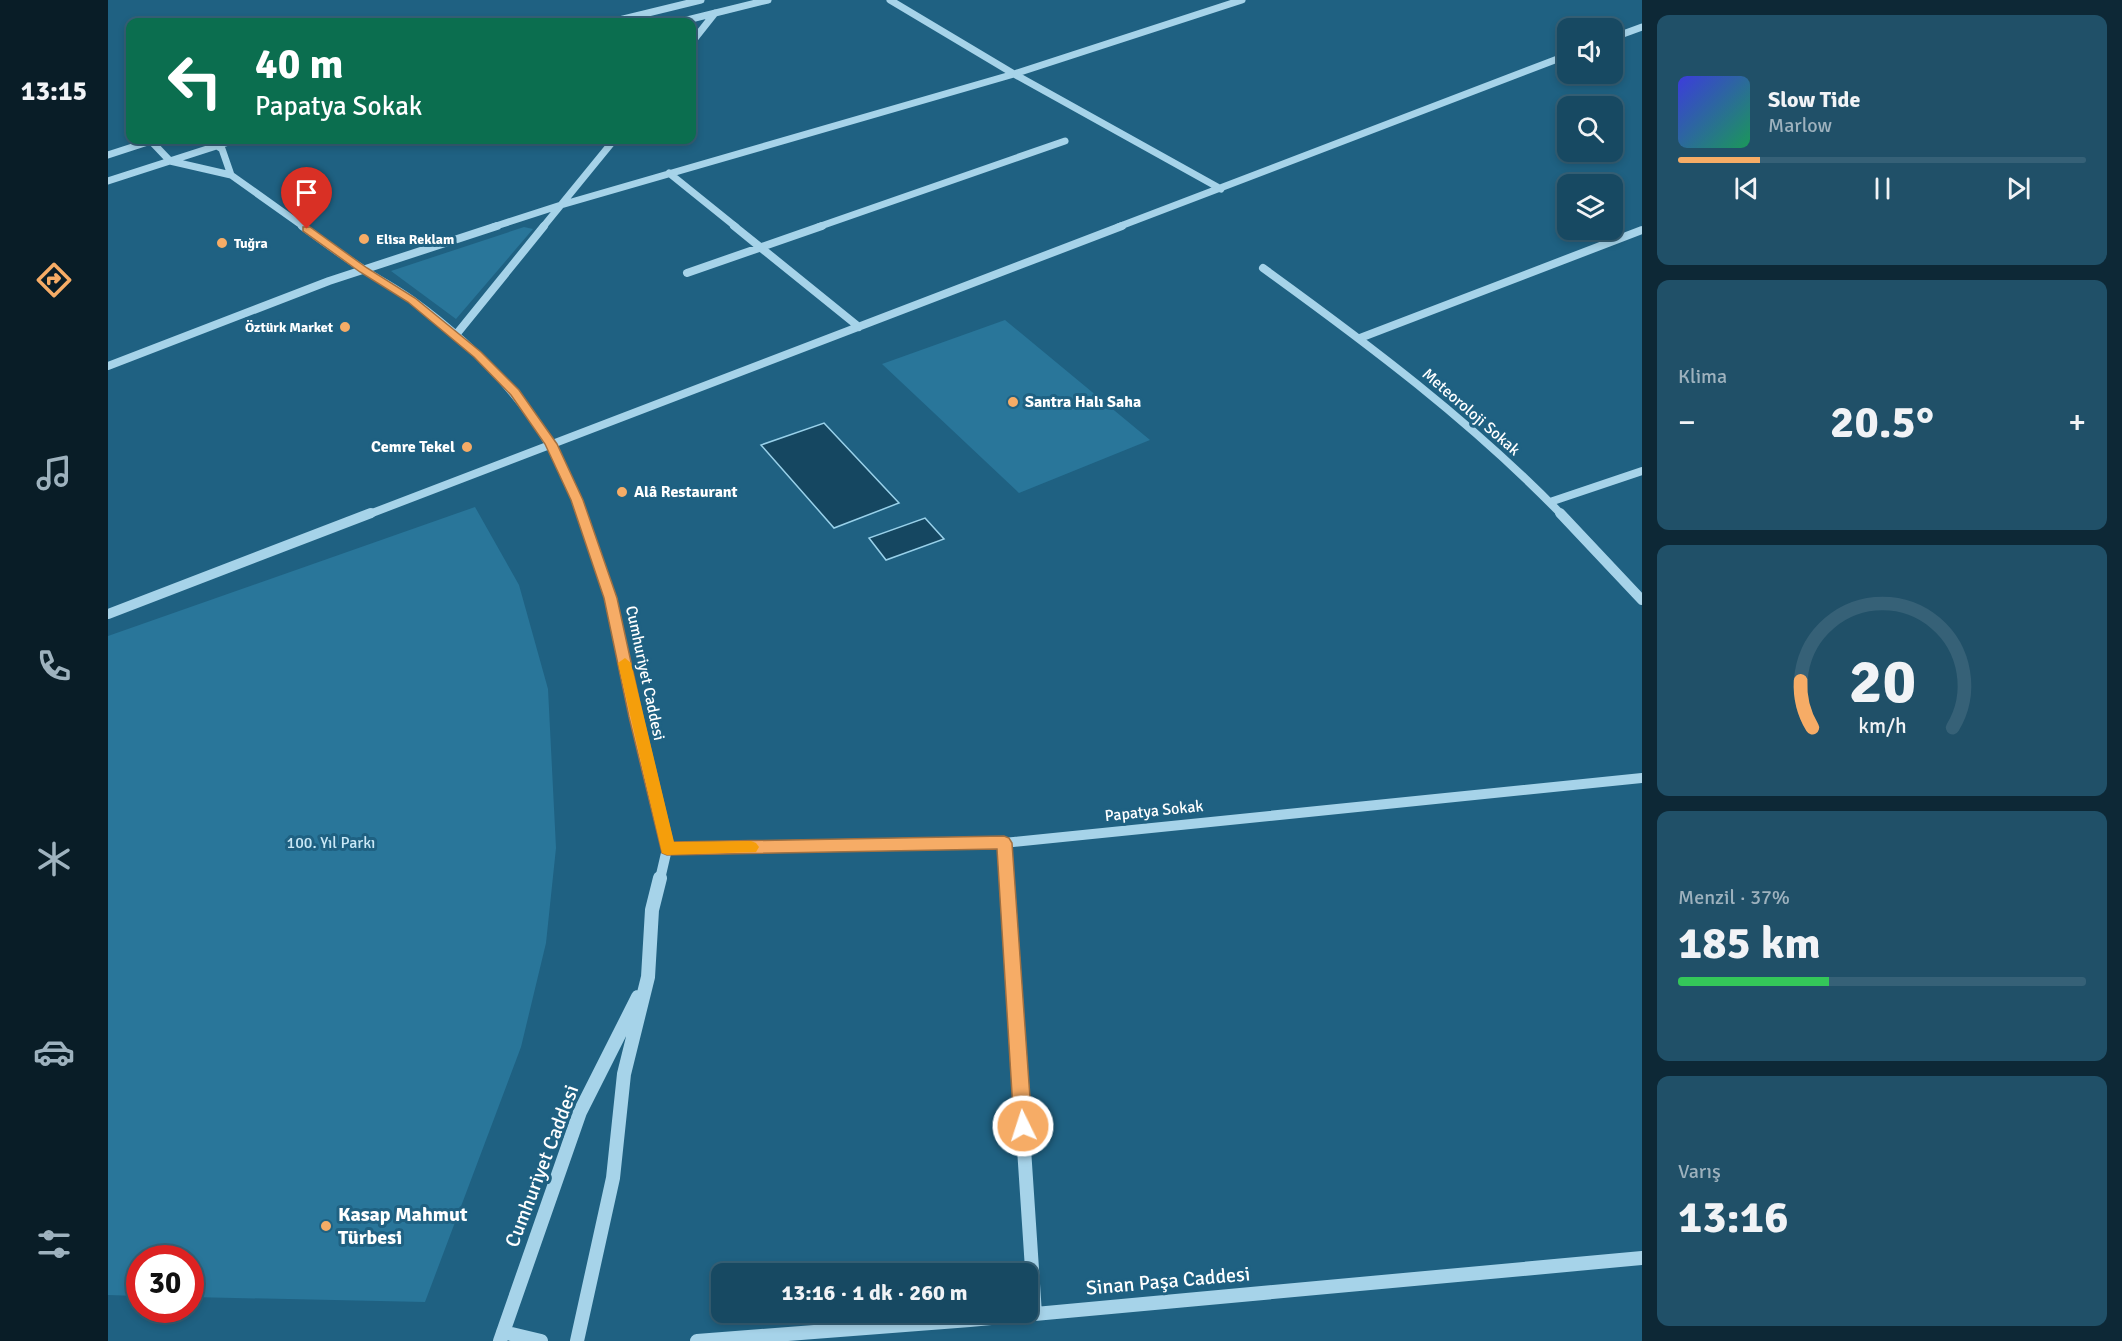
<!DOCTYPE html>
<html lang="tr">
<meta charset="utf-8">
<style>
body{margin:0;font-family:Signika,sans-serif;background:#205068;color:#f1f3f6;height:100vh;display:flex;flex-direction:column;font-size:22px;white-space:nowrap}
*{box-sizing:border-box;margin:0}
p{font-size:20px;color:#9eb2be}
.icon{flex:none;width:33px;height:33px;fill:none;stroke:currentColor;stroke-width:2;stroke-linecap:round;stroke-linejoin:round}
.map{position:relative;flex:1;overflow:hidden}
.panel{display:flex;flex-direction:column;gap:15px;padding:15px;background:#0d2836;width:480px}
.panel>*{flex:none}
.top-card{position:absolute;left:18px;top:18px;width:570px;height:126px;border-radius:12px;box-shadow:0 3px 9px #0003,0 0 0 2px #366177;background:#0b6e4f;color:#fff;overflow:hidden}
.controls{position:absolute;left:1449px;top:18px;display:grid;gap:12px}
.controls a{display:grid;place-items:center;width:66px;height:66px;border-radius:12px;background:#174962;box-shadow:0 3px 9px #0003,0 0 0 2px #366177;font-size:30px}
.speed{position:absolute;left:18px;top:1245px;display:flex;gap:12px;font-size:30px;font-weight:700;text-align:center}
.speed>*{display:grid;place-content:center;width:78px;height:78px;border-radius:50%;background:#174962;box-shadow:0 3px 9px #0003,0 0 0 2px #366177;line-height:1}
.speed .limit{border:9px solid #d22;background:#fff;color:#111}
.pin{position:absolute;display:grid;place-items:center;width:51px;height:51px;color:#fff;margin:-62px -26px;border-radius:50% 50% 50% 0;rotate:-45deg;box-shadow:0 0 6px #0007}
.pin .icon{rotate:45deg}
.me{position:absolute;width:66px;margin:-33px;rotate:356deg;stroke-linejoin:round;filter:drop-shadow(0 0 4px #0008)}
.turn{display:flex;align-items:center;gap:21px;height:126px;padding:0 30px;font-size:27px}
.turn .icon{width:78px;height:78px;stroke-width:2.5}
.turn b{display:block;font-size:42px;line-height:51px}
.big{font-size:45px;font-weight:700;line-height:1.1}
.panel .widget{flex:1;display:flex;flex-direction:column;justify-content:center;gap:9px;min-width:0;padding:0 21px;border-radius:12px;background:#205068}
.panel .dial{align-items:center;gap:0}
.dial svg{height:156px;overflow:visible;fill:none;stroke:#366177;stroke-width:7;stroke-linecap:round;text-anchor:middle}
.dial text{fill:#f1f3f6;stroke:none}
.song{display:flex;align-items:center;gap:18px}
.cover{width:72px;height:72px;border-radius:9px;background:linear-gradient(135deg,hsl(240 70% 55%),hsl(150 70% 35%))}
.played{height:6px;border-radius:3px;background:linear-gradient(90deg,#f6ac66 20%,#366177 20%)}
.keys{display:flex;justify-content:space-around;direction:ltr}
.heat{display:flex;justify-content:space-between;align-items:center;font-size:33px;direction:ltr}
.charge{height:9px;border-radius:4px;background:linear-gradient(90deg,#34c759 37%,#366177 0)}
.trip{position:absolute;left:603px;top:1263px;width:327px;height:60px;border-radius:12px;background:#174962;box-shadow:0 3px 9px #0003,0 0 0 2px #366177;font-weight:700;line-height:60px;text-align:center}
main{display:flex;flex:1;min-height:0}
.tab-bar{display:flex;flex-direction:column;width:108px;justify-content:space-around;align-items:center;background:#091d27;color:#9eb2be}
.tab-bar .icon{width:42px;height:42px}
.tab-bar .on{color:#f6ac66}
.tab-bar b{font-size:27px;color:#f1f3f6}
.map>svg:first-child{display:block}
</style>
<main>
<nav class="tab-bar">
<b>13:15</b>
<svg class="icon on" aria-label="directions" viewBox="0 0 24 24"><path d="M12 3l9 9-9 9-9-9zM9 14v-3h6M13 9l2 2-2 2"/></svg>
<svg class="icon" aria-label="music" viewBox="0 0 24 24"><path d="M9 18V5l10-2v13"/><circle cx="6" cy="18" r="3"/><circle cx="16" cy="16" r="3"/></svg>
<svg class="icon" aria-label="phone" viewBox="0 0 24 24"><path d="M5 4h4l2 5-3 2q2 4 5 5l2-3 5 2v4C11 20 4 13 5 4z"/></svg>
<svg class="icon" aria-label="climate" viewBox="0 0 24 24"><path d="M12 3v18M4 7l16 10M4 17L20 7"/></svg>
<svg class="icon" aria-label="car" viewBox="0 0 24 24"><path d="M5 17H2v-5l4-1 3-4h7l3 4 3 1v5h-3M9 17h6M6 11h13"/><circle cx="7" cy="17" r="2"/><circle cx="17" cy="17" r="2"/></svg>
<svg class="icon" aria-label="filters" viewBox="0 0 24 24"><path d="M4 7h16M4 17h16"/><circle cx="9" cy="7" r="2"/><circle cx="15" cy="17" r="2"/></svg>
</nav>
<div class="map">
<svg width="1534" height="1341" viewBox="0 0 1534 1341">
<rect width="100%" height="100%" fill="#1f6182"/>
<path fill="#29769a" d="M416,227L425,229L348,319L283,271Z
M897,320L1042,440L911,493L774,364Z
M367,507L411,585L440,689L448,848L438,943L413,1047L317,1302L83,1297L82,1258H32L31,1296L0,1295V636Z"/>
<path fill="#154761" stroke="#99d1ea" stroke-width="1.5" d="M716,423L791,503L726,528L653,445Z
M817,518L836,539L778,560L761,538Z"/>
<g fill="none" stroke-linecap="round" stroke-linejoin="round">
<path stroke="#a6d3e9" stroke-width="7" d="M782,0L906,74L1113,189
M503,22L593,0
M571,22L660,0
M1504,38L1534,27
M584,42L607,13
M42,140L62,161L123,175L196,227
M100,140L114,149L123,175
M0,155L46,140
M561,173L628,227
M0,181L127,140
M385,227L453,205L906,74L1134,0
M435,227L506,140
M710,227L957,141
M1010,227L1460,55"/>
<path stroke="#a6d3e9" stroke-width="8" d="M194,226C215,241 236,257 258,271C273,281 289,289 304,300C380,355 443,425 474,515
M626,226L751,327
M1155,268C1260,344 1363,421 1454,515
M579,273L714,226
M347,336L436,226
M1252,338L1534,230
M0,366L221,281L389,226
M1442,502L1534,471
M259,515L1014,226"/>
<path stroke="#a6d3e9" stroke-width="10" d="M474,513L503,598L559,849L552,879
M1452,513L1534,600
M0,614L263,513
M896,843L898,879
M559,849L896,843L1534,778"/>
<path stroke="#a6d3e9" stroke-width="14" d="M898,878L927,1314
M395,1332L433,1341
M392,1341L472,1112L530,997
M469,1341L505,1178L516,1074L540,977L544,910L552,878
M589,1341L862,1320L1534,1258"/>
</g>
<path fill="#f6ac66" stroke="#a07042" stroke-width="1.5" d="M195,227H202L259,268L307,298L373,352L411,390L449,444L475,500L509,598L535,717L565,842L896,836L901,838L904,843L924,1126L921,1132L915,1134L909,1132L906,1126L889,849L559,855L554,853L521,717L496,598L463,500L437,444L403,395L366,357L300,302L252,272L195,231Z"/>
<path fill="#f59e0b" d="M517,658L523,663L566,842L643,841L648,843L651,847L648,852L559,855L554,853L510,663Z"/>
<g fill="#f6ac66" stroke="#1f6182" stroke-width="2">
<circle cx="256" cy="239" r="6"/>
<circle cx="114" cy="243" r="6"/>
<circle cx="237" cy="327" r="6"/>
<circle cx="905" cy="402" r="6"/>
<circle cx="359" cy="447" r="6"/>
<circle cx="514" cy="492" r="6"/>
<circle cx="218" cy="1226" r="6"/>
</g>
<g text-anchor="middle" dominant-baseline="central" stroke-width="6" stroke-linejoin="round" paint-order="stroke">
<g font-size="14" font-weight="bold" fill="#fff" stroke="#1f6182" text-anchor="start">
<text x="268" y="239">Elisa Reklam</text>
<text x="126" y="243">Tuğra</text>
<text x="225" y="327" text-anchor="end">Öztürk Market</text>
</g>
<g font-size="16" font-weight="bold" fill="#fff" stroke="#1f6182" text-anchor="start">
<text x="917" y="402">Santra Halı Saha</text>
<text x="347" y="447" text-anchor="end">Cemre Tekel</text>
<text x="526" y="492">Alâ Restaurant</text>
</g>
<g font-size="16" fill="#fff" stroke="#1f6182">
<text transform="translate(1363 412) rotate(41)">Meteoroloji Sokak</text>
<text transform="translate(537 673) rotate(78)">Cumhuriyet Caddesi</text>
<text transform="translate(1046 811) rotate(-6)">Papatya Sokak</text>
</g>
<g font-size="16" fill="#cae8f6" stroke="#1f6182">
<text x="223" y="843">100. Yıl Parkı</text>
</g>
<g font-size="20" fill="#fff" stroke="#1f6182">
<text transform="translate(434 1166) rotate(-69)">Cumhuriyet Caddesi</text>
<text transform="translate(1060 1281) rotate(-5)">Sinan Paşa Caddesi</text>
</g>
<g font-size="20" font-weight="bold" fill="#fff" stroke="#1f6182" text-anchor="start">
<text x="230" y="1214">Kasap Mahmut<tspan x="230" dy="23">Türbesi</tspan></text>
</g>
</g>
</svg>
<div class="controls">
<a><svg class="icon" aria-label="sound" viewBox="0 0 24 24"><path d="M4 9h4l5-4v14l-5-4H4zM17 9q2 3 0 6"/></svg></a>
<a><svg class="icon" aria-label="search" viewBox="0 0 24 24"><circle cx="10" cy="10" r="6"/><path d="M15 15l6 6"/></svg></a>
<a><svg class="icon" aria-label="layers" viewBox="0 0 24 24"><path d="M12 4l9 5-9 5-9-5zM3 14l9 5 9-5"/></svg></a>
</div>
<div class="speed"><div class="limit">30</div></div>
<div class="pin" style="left:199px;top:229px;background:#d93025"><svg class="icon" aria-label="arrive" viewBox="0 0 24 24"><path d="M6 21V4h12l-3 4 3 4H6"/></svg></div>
<svg class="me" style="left:915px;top:1126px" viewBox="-20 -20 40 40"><circle r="17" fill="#f6ac66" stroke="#fff" stroke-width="3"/><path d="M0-11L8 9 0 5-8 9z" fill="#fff"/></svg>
<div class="trip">13:16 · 1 dk · 260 m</div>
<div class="top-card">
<div class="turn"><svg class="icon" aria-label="left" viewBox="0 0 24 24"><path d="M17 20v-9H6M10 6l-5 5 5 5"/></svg><div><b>40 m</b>Papatya Sokak</div></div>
</div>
</div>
<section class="panel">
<div class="widget">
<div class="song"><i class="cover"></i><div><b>Slow Tide</b><p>Marlow</p></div></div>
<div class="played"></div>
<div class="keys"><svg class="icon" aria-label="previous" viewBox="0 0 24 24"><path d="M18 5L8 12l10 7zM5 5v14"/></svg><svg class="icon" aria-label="pause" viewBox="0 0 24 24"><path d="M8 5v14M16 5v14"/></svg><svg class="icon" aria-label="next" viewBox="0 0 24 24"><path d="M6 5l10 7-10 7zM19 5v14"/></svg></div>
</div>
<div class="widget"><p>Klima</p>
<div class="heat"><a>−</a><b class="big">20.5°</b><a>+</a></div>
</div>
<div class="widget dial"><svg viewBox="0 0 100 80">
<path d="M14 69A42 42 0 1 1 86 69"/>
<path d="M14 69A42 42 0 0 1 8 45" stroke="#f6ac66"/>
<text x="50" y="56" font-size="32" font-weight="700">20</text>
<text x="50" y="72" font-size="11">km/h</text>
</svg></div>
<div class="widget"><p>Menzil · 37%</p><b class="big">185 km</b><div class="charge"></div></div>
<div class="widget"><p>Varış</p><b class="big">13:16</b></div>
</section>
</main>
